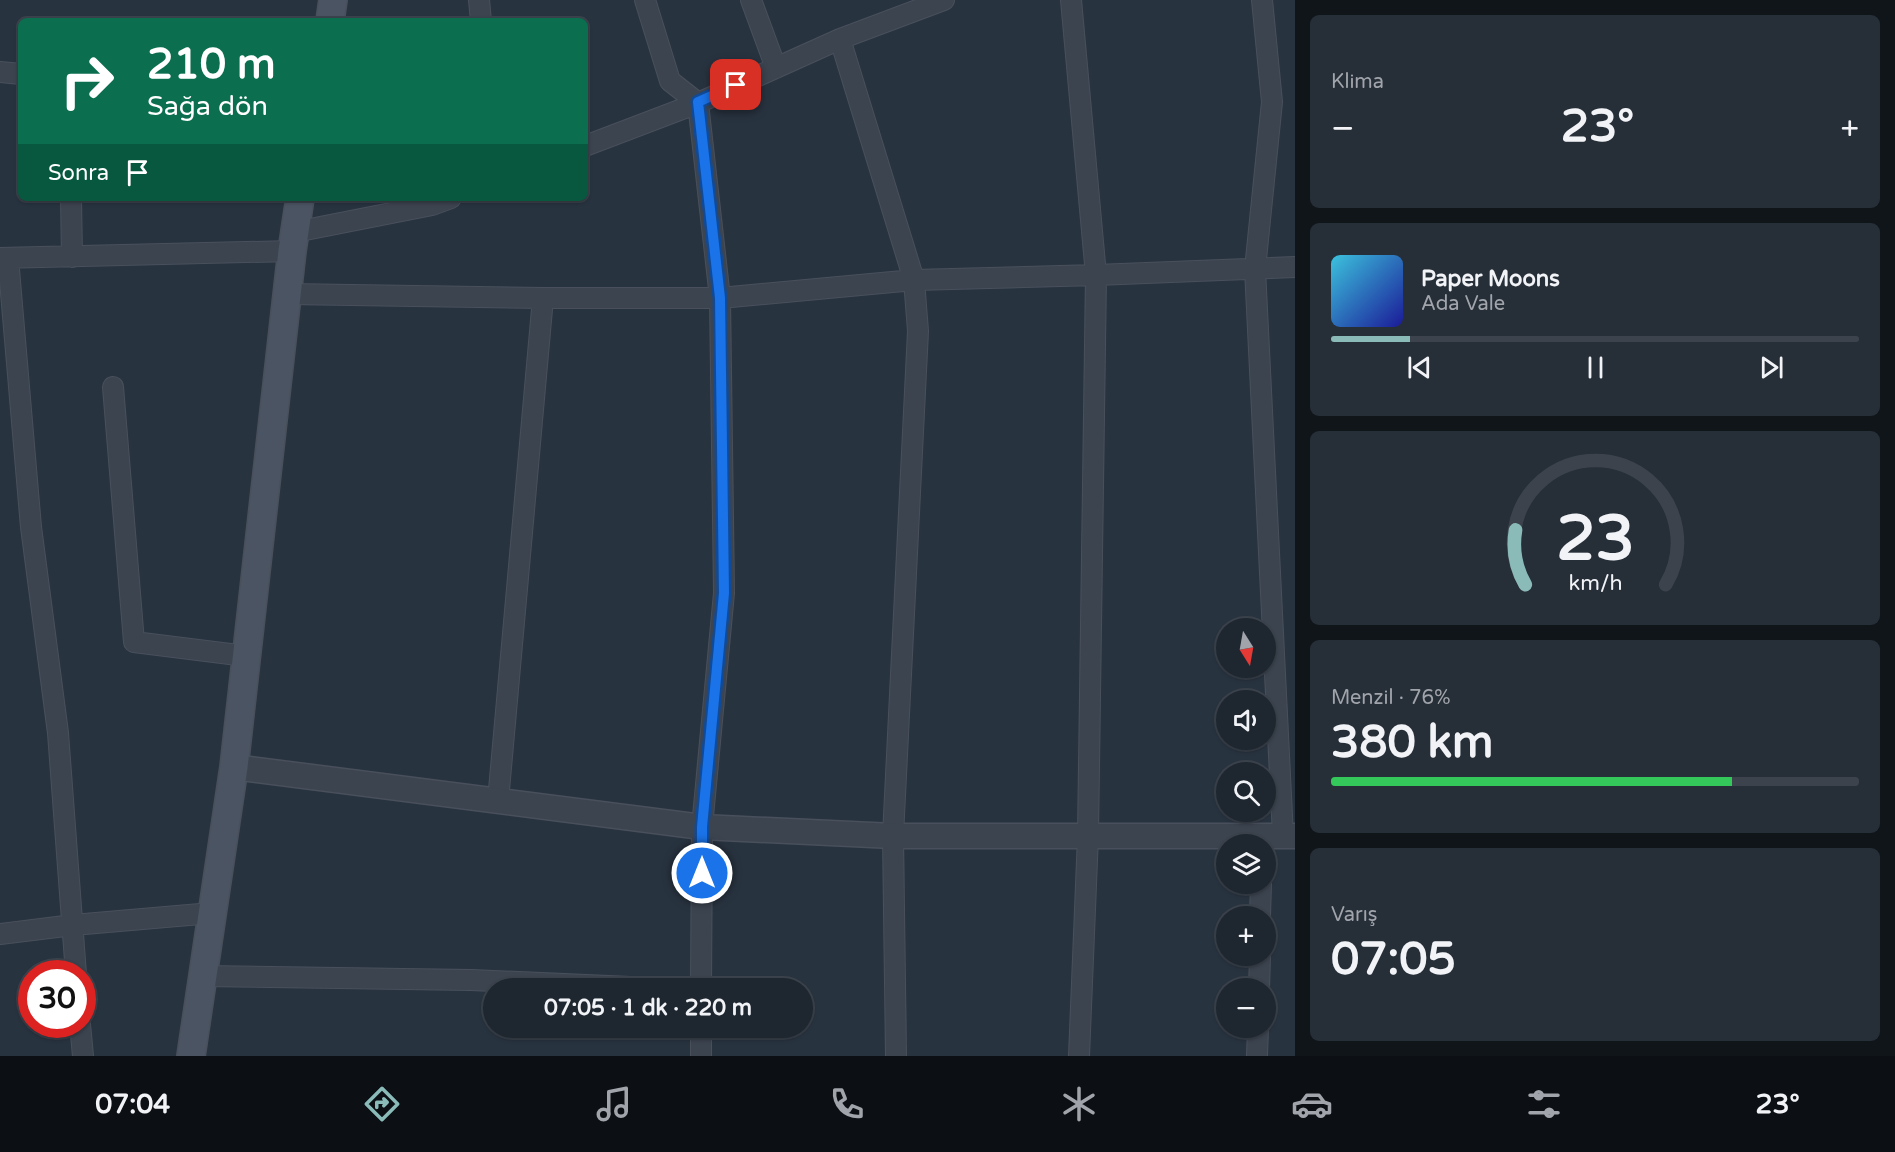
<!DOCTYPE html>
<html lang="tr">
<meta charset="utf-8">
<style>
body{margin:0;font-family:"Varela Round",sans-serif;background:#262e38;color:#f1f3f6;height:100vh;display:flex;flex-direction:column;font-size:22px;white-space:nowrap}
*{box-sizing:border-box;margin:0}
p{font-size:20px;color:#a1a5ab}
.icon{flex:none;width:33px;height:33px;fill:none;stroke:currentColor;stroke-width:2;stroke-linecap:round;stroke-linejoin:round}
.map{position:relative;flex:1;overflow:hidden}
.drawer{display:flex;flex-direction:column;gap:15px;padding:15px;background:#10151a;width:600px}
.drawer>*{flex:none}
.top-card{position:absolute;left:18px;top:18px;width:570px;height:183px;border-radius:9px;box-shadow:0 2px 4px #0004,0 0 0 2px #3c434c;background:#0b6e4f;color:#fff;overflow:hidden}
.needle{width:39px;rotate:169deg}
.fabs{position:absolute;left:1216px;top:618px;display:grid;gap:12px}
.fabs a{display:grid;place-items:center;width:60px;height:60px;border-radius:50%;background:#1e2630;box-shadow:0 2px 4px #0004,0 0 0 2px #3c434c;font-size:30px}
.speed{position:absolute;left:18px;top:960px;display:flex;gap:12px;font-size:30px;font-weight:700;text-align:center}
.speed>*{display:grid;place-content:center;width:78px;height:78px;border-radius:50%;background:#1e2630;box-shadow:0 2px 4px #0004,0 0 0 2px #3c434c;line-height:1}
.speed .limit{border:9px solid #d22;background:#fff;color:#111}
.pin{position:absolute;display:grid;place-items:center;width:51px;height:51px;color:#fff;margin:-26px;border-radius:12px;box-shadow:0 3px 9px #0006}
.me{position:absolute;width:66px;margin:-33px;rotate:0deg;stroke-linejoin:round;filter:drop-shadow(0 0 4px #0008)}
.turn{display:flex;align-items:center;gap:21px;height:126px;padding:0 30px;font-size:27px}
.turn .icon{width:78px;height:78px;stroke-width:2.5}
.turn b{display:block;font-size:42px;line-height:51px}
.then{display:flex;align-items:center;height:57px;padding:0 30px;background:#0003;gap:12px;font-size:22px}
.big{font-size:45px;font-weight:700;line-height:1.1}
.drawer .tile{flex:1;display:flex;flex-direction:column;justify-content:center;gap:9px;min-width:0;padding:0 21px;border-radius:9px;background:#262e38}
.drawer .dial{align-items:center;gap:0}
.dial svg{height:156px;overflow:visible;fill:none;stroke:#3c434c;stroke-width:7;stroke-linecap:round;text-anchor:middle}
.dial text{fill:#f1f3f6;stroke:none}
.song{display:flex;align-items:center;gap:18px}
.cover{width:72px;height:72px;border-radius:9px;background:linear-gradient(135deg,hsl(190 70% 55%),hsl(240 70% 35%))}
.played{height:6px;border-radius:3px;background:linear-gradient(90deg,#8bbbb9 15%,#3c434c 15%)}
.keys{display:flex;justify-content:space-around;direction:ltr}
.heat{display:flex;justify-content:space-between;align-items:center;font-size:33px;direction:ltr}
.charge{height:9px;border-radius:4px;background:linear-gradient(90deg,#34c759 76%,#3c434c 0)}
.trip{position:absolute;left:483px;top:978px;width:330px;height:60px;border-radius:30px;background:#1e2630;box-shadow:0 2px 4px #0004,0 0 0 2px #3c434c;font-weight:700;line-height:60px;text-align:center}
.dock{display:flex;height:96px;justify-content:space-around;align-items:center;background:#0c0f13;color:#a1a5ab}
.dock .icon{width:42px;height:42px}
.dock .on{color:#8bbbb9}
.dock b{font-size:27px;color:#f1f3f6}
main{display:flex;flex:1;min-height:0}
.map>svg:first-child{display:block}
</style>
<main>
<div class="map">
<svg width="1295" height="1056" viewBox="0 0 1295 1056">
<rect width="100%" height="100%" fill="#283340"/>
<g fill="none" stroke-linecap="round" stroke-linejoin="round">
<defs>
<path id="minor" d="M479,0L481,21
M645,0L670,81L698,103L720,298L724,593L702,827L701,988
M751,0L776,68
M1071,0L1096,275L1088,836L1079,1056
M1262,0L1272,102L1255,269L1283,836
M840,39L914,280L918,331L893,836L896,1056
M0,72L21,74
M585,146L698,103L840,39L944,0
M71,198L72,257
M295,232L432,205L451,198
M0,258L292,251
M8,258L31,527L58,733L76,974
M288,294L543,298H720L914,280L1096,275L1295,267
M113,387L134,642L246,656
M498,801L543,298
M1260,916L1261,884
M0,934L73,925L212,913
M203,976L471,980L653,988
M1259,988L1260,956
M80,1024L83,1056
M701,1028V1056
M1257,1056L1258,1028"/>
<path id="tertiary" d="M234,767L702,827L893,836H1295"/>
<path id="secondary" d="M330,21L333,0
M191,1056L234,767L292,251L300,198"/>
</defs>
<use href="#minor" stroke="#49505c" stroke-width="22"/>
<use href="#tertiary" stroke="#49505c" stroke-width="27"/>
<use href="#secondary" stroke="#49505c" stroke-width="30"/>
<use href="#minor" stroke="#3c4450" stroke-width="20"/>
<use href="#tertiary" stroke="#3c4450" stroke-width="24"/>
<use href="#secondary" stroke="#4b5463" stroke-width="27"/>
</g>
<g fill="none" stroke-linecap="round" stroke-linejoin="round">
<defs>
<path id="route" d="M702,873V827L724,593L720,298L698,102L736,85"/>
</defs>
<use href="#route" stroke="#114b97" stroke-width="15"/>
<use href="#route" stroke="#1a73e8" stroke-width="10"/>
</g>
</svg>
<div class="fabs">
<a><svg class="needle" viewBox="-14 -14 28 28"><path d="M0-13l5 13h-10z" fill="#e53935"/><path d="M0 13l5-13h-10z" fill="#a1a5ab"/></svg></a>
<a><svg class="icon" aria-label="sound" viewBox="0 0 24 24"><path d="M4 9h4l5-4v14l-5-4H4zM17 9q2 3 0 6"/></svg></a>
<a><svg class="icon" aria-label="search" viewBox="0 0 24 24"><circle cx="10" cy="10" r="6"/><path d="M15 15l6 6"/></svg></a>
<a><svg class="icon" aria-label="layers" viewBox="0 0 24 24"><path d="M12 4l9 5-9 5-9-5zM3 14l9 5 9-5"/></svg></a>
<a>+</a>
<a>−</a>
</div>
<div class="speed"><div class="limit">30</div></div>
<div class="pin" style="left:736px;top:85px;background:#d93025"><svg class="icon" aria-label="arrive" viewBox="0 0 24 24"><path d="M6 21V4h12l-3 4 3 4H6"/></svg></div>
<svg class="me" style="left:702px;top:873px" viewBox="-20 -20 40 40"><circle r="17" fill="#1a73e8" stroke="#fff" stroke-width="3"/><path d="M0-11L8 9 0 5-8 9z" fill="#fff"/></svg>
<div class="trip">07:05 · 1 dk · 220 m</div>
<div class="top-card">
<div class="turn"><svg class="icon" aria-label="right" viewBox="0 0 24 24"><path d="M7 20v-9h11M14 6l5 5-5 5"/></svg><div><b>210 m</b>Sağa dön</div></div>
<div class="then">Sonra<svg class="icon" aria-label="arrive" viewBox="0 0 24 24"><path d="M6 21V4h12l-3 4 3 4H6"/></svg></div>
</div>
</div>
<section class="drawer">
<div class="tile"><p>Klima</p>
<div class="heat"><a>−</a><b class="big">23°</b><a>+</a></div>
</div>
<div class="tile">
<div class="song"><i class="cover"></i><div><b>Paper Moons</b><p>Ada Vale</p></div></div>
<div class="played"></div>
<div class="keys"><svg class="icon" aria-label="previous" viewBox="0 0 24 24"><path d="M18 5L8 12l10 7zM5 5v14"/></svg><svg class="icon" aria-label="pause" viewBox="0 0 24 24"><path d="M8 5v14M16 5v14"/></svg><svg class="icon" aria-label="next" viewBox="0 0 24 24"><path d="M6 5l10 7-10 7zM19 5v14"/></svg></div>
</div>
<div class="tile dial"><svg viewBox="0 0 100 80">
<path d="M14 69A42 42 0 1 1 86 69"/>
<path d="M14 69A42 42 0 0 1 9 41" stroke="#8bbbb9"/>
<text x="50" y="56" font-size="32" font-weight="700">23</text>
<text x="50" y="72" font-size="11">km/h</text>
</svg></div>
<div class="tile"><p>Menzil · 76%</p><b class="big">380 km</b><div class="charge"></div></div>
<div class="tile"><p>Varış</p><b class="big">07:05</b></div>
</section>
</main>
<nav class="dock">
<b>07:04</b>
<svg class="icon on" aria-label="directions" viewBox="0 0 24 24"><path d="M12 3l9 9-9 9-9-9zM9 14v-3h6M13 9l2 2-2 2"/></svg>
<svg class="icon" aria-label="music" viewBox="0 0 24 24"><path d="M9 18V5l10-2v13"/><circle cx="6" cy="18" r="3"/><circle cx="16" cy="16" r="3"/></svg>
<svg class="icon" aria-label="phone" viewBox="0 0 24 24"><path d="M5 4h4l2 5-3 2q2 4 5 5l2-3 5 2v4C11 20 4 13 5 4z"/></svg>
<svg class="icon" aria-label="climate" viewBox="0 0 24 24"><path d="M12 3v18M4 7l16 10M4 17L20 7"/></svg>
<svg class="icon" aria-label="car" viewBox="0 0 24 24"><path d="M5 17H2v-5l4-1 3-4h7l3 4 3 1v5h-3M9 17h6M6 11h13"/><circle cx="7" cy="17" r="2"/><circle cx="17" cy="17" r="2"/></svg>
<svg class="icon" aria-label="filters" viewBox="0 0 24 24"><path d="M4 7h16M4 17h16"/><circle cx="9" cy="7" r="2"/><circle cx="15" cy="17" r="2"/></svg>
<b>23°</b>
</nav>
